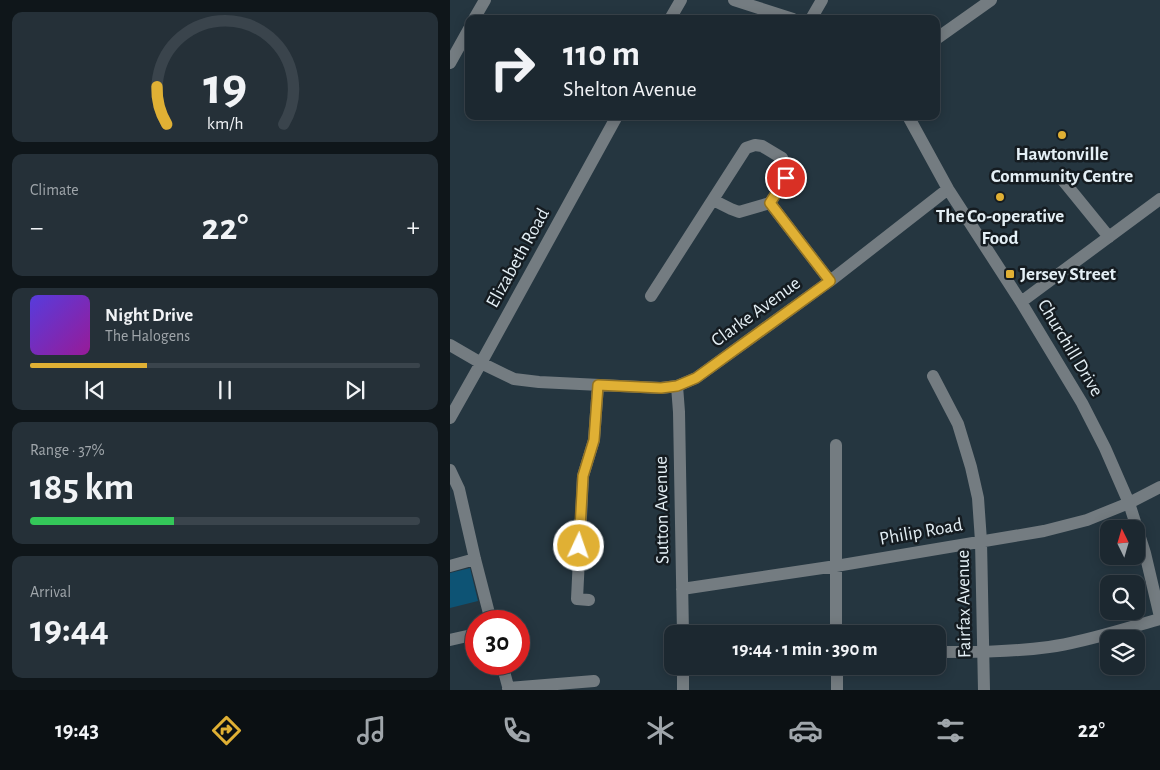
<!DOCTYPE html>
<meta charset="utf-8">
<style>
body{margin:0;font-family:"Alegreya Sans",sans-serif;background:#253038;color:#f1f3f6;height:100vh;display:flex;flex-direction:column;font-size:19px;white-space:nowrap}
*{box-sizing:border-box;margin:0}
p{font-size:16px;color:#a0a6ab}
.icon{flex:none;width:28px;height:28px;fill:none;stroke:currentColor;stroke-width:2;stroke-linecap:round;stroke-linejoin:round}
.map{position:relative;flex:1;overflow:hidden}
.side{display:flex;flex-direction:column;gap:12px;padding:12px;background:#0f161a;width:450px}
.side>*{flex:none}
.guide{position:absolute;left:15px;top:15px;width:475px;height:105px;border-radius:10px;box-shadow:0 2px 12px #0003,0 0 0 1px #3a444c;background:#1c2830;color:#f1f3f6;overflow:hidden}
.needle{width:32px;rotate:355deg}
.controls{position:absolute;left:650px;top:520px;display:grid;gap:10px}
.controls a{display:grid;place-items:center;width:45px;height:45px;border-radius:10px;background:#1c2830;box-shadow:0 2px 12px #0003,0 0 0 1px #3a444c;font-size:25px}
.speed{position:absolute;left:15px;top:610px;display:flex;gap:10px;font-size:25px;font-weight:700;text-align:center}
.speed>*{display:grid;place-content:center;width:65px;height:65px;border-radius:50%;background:#1c2830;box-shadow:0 2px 12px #0003,0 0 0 1px #3a444c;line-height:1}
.speed .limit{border:8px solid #d22;background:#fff;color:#111}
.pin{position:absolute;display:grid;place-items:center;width:42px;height:42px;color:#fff;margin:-21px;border:2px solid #fff;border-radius:50%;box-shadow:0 1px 5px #0007}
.me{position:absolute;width:55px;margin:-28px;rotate:3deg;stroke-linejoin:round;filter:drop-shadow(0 0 4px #0008)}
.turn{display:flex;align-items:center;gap:18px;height:105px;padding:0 15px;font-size:22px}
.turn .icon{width:65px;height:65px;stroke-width:2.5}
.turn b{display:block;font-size:35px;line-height:42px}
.big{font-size:38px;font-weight:700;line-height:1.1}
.side .card{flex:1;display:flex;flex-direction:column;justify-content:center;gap:8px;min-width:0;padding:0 18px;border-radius:10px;background:#253038}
.side .dial{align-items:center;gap:0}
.dial svg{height:130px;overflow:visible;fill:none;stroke:#3a444c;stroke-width:7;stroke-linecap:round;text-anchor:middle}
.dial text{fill:#f1f3f6;stroke:none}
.song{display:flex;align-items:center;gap:15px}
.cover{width:60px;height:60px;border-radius:8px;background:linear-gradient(135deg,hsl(250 70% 55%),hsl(300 70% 35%))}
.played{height:5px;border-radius:2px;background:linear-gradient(90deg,#e0b034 30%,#3a444c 30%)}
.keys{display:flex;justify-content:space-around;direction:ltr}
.heat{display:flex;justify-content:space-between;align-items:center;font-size:28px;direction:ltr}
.charge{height:8px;border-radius:4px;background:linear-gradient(90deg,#34c759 37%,#3a444c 0)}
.trip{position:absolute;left:214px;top:625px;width:282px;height:50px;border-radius:10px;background:#1c2830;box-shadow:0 2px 12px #0003,0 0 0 1px #3a444c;font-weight:700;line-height:50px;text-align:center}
.tabs{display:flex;height:80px;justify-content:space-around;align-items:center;background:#0b1013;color:#a0a6ab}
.tabs .icon{width:35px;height:35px}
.tabs .active{color:#e0b034}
.tabs b{font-size:22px;color:#f1f3f6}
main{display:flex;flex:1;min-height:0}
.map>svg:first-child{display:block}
</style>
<main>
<section class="side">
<div class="card dial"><svg viewBox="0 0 100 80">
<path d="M14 69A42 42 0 1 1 86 69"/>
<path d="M14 69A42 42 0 0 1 8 46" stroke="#e0b034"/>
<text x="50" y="56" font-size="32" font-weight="700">19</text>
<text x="50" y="72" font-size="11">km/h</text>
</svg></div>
<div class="card"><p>Climate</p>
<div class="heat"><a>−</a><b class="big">22°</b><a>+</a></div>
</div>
<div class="card">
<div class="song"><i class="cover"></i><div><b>Night Drive</b><p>The Halogens</p></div></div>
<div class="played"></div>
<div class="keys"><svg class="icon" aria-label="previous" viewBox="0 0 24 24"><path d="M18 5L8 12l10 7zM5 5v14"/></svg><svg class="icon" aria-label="pause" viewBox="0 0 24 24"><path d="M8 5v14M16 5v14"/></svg><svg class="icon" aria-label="next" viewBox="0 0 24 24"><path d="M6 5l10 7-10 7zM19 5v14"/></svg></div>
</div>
<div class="card"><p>Range · 37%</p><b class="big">185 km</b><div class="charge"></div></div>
<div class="card"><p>Arrival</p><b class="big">19:44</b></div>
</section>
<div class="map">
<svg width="710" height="690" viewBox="0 0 710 690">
<rect width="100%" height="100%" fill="#253640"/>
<path fill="#0d5374" d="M20,568L28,601L0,608V573Z"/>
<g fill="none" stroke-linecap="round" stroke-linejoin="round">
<path stroke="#747c81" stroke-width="12" d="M284,0L343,19
M24,19L35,0
M220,19L231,0
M361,19L372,0
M486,39L541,0
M0,63L19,29
M458,116L498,189L571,302L632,403L655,448L679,503L695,553L710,617
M611,178L659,237
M263,200L281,209L289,212L320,203
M201,296L296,148L305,145L312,146L332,158L337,168L336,178L320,203L380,281
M571,302L710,199
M0,345L31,363L64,379L89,382L211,388L227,386L246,378L380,281L498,189
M483,376L508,424L521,467L528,498L531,541L534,690
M227,386L229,412L233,634
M0,418L31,363L167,116
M386,445V634
M0,470L9,489L25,559L41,621
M0,566L25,559
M232,589L386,566L594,531L637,520L679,503L710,487
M139,600L127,599L133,476L144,440L148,385
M0,640L26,634
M488,652C524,652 562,652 599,647C636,642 673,629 710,619
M52,664L59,690
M233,666V690
M387,666V690
M58,688L144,681"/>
</g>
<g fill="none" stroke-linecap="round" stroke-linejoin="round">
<defs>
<path id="route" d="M129,546L133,476L144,440L148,385L211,388L227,386L246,378L380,281L320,203L336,178"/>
</defs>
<use href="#route" stroke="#927222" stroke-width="12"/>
<use href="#route" stroke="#e0b034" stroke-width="9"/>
</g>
<g fill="#e0b034" stroke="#151c21" stroke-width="2">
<circle cx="612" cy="135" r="5"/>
<circle cx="550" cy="197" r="5"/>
<rect x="555" y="269" width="10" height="10" rx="2.5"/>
</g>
<g text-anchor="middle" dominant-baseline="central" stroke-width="5" stroke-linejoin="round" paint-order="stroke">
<g font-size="19" font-weight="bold" fill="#e4eff5" stroke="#151c21">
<text x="612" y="154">Hawtonville<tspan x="612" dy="22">Community Centre</tspan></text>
<text x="550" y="216">The Co-operative<tspan x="550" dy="22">Food</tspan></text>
<text x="570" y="274" text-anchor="start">Jersey Street</text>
</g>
<g font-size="19" fill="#e4eff5" stroke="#151c21">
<text transform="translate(68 258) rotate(-61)">Elizabeth Road</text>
<text transform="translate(306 312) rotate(-36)">Clarke Avenue</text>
<text transform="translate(620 348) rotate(59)">Churchill Drive</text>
<text transform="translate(212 510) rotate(-91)">Sutton Avenue</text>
<text transform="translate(471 532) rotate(-10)">Philip Road</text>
<text transform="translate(514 604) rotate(-91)">Fairfax Avenue</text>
</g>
</g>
</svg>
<div class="controls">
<a><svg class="needle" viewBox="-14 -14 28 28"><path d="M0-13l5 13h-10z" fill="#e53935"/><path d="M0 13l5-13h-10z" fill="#a0a6ab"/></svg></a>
<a><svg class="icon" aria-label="search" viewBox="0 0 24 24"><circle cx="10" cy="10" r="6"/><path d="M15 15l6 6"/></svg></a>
<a><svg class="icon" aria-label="layers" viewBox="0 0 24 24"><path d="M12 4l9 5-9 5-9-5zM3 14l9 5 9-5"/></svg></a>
</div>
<div class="speed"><div class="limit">30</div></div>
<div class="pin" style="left:336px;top:178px;background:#d93025"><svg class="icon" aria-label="arrive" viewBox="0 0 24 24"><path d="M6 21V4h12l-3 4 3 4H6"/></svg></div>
<svg class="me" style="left:129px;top:546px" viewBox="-20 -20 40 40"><circle r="17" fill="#e0b034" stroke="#fff" stroke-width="3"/><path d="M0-11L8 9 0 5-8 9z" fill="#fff"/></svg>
<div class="trip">19:44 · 1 min · 390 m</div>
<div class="guide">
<div class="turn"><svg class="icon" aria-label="right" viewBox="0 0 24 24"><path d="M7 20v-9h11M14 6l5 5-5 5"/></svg><div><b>110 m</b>Shelton Avenue</div></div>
</div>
</div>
</main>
<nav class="tabs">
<b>19:43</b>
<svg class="icon active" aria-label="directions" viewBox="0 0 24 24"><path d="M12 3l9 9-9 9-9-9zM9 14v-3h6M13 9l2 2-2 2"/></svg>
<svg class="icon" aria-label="music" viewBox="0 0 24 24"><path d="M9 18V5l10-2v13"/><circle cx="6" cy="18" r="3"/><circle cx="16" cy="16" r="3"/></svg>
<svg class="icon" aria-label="phone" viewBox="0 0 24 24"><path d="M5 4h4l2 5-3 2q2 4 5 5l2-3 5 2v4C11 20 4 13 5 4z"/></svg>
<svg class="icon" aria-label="climate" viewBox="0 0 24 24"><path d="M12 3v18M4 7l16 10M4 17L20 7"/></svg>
<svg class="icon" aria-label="car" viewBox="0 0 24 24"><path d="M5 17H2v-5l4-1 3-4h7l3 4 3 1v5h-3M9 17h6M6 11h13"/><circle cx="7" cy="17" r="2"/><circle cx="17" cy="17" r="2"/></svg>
<svg class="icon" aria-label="filters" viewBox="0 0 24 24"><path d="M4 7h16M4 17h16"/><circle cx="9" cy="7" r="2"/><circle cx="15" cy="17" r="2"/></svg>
<b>22°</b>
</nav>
